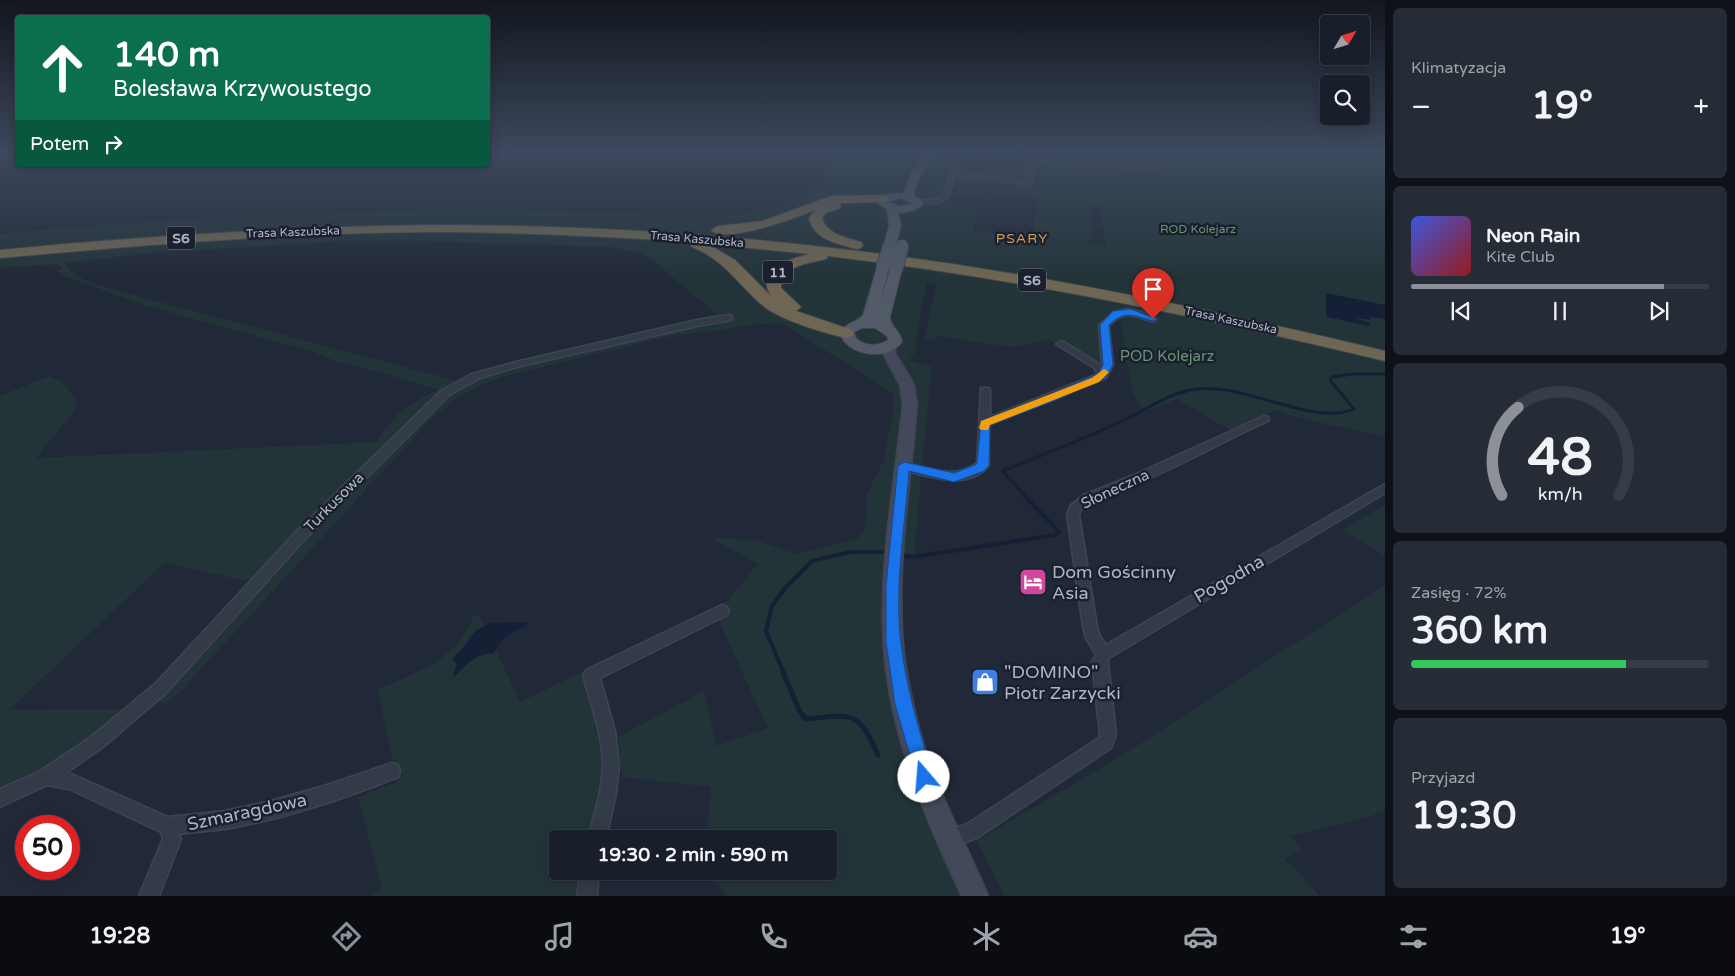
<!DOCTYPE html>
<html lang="pl">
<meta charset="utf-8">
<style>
body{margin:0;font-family:"Varela Round",sans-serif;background:#262c36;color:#f1f3f6;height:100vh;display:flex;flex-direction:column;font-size:19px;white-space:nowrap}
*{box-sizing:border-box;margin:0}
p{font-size:16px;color:#9fa2a8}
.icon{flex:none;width:28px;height:28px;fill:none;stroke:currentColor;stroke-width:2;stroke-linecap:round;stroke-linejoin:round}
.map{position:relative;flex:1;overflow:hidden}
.sheet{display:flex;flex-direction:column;gap:8px;padding:8px;background:#0e1117;width:350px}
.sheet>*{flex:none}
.guide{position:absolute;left:15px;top:15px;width:475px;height:152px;border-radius:5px;box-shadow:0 2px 12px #0003,0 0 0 1px #373d47;background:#0b6e4f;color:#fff;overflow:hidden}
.needle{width:32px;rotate:52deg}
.buttons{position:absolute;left:1320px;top:15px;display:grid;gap:10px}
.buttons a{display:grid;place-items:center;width:50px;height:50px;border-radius:5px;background:#191f2a;box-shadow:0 2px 12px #0003,0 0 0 1px #373d47;font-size:25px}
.speed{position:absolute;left:15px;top:815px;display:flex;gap:10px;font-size:25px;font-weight:700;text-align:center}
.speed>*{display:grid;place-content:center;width:65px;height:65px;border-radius:50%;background:#191f2a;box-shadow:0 2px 12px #0003,0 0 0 1px #373d47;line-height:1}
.speed .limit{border:8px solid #d22;background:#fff;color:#111}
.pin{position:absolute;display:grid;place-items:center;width:42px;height:42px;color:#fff;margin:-51px -21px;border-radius:50% 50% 50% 0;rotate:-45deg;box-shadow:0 0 5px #0007}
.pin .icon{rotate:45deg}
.me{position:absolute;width:55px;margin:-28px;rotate:342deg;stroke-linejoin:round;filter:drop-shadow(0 0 4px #0008)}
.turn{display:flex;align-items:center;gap:18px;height:105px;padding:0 15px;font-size:22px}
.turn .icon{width:65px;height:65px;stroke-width:2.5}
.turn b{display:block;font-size:35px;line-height:42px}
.then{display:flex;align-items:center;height:48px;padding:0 15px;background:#0003;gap:10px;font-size:19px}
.big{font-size:38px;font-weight:700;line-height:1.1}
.sheet .card{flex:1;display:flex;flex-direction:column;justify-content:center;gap:8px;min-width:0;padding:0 18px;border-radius:8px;background:#262c36}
.sheet .dial{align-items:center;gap:0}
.dial svg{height:130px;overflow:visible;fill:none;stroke:#373d47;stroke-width:7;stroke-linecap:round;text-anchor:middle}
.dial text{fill:#f1f3f6;stroke:none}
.song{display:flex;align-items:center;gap:15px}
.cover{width:60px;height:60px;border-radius:8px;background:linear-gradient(135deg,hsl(230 70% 55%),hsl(0 70% 35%))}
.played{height:5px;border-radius:2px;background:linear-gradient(90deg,#8c9099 85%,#373d47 85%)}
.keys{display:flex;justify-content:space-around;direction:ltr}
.heat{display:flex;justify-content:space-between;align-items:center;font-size:28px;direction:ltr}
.charge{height:8px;border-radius:4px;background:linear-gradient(90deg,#34c759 72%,#373d47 0)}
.trip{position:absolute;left:549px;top:830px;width:288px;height:50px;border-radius:5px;background:#191f2a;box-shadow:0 2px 12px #0003,0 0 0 1px #373d47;font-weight:700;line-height:50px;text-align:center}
.dock{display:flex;height:80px;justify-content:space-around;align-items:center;background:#0a0c11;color:#9fa2a8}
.dock .icon{width:35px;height:35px}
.dock .active{color:#8c9099}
.dock b{font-size:22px;color:#f1f3f6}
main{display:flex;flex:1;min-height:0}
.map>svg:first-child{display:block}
</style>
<main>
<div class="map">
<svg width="1385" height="896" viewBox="0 0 1385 896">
<rect width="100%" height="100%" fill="#212938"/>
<path fill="#233439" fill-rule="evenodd" d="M839,153H916L901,178L907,179L922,153H925L911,179L918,180L932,153H954L951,167L942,177L945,185L941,195L953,203L1001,208L978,206L974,231L1000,235L1033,231L1037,199L980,191L978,196L956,194L955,201L953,199L955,194L957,193L955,192L958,176L1032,185L1033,162H1037L1162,168L1034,160L1024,162L1028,165L1027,181L1023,182L959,175L961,164L967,166H962L963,169L1017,175L1021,174L1024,170L1022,162L976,157L967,163H961L963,153H1385V437L1288,415L1278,410L1230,430L1177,399L1148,411L1140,406L1132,392L1120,315L1155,320L1148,315L1146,312C1130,310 1118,307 1106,320C1103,323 1101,326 1101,330C1101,340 1105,352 1106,362L1105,365L1103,366L1062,343L1057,345L1049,340L1011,347L936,336L935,341L924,340L936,285L927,283L916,336L917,350L910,358L914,362L932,367L922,465L954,472L976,462V452L980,453C979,456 980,461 977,464C966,481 924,473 911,462L917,416L905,414L891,547L885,552L890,556C888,586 885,617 887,647C894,734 931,818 967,896H726L707,871H828V839H707L711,787L622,777L618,737L704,691L716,746L768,728L717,617L725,613L719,605L727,601L758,564L711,538L755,540L796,554L857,539L865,528L867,517V494L883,462L893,412V393L782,323L747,325L724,330L675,335L505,376C470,388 456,397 429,421L180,692L166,704L143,694L248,581L164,563L9,710L124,709L60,760L0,787V396L50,376L62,382L78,402L72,414L36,458L377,442C397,410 405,406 438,390L387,374L338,362L311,351L143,305L64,276L58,271L62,268L58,264L0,268V234L59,228L197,218L389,211L494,210L740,215L820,190ZM1090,205L1100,206L1106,246L1088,242L1093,238ZM346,241H421L608,247L637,252L654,260L679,284L704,302L716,314L517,360L454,380L129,294C113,288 71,280 65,263L150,253Z
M911,472L925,476V477H921L914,555L904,554Z
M1385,505V556L1342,530Z
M1385,585V811L1361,819L1290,836L1302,850L1285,859L1320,896H1005L977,841L1123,755Z
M474,616H480L520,702L582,672L587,683L606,760L593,839H558V871H586L582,896H369L382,889L358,797L397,782L378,690L434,664L460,642Z"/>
<path fill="#151f35" d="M1326,293L1385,305V319L1370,317L1371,320L1355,318L1371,324L1369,326L1328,317L1326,315Z
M528,622L526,627C511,631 500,639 494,653C475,653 464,667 452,679L457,663L452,659L464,646L475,631L491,623Z"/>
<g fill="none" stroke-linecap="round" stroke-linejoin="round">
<path stroke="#151f35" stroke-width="3" d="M1025,496L1003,471C1046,453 1091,437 1132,416C1154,405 1174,391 1198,389C1245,383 1314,427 1354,409L1330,380L1332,377L1353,374H1385"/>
<path stroke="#151f35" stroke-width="4" d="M900,555L913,557L1055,535L1059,532L1024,495
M784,673L766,631L772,606L786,587L812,561L850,552H889"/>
<path stroke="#151f35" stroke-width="5" d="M783,672L800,712L806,719C852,715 858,709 878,755"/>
<defs>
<path id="minor" d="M953,153H959L955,173L1024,181L1026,180L1027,162L1036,159L1159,165L1162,167L1159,169L1036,163H1033L1032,181L1027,184L954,177L949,196L938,203H916V201L936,199L944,194Z
M1127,309L1142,312L1157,319L1153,322C1133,316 1126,308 1109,326L1113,365L1106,378L989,425V465C969,492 926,476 900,469L898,466L900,463L904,462C928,468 955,480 977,463L981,388H989L990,390V417L1098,374L1093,367L1056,344L1061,341L1064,342L1102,366L1099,325L1113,313Z
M729,315L732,316V320L697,326L521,366L480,378L449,395L305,539L166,693L103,747L67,772L168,817L225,811L271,801L327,785L392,763L398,765L400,771L398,777C343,799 284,819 225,829C210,831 195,832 179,834L181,839L159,896H139L163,839L161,832L69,789L47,785L0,807V789L40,771L91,737L156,683L295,533L441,391L472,374L516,362L697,320Z
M1264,416L1268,417L1269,419L1268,421C1223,441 1181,466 1135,484C1121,489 1084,498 1079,514L1097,627L1100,636L1106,645L1385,484V493L1109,658L1108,662L1116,735L1111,748L977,838L948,848L942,845L939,839L942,833L967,824L1099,738L1100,735L1092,662L1096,655L1086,638L1083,627L1067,514L1071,505L1084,495L1134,475Z
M722,605L727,607L729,611L727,615L600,678L615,731L619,766L616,793L606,839H588C594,815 602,791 603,766C603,735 591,705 583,675L586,670Z
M581,871H599L597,896H577Z"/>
<path id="secondary" d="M889,343L895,347V353L914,385L917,405C911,478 898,554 902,628C903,665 912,703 922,739C938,794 966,843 988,896H962C922,812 885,722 883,628C881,556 895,477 903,405L900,385L883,353V347Z"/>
<path id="primary" d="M924,153H934C927,167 915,180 914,196L922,200L923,205L913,211L898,213L901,225L896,245L890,249L886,248L884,245L889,225L887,210L877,202L882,195L904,193L908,180ZM900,198L913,204L899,206L888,202Z
M883,263L889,267L880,303L890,269L896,265L902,269L890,317C891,328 901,331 902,342C888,362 845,356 840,332C847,322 856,323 863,315L877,267ZM862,328H875L887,336L888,340C877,347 864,346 856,338L854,332Z"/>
<path id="motorway" d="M883,195L887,196L889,199L887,202L841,203L840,208L826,213L822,218C826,234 847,238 861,242L863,245L861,248L856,249C837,244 813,239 809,218L815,210C798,217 724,245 711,230L718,226L763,221L831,196Z
M431,225C582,225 731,234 881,254C1051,276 1218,311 1385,351V361C1201,317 1016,278 828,256L826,259C809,263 780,266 781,288L801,307L796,311L852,330L854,333L852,336L846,338C824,333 784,321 766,308C738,286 727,261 692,247L690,244L692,242L678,241C595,236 514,232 431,232C287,233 143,245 0,258V250C144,236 287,227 431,225ZM708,244L810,254C791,258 754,270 771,296L735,260Z"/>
</defs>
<use href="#minor" stroke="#3e4452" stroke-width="3"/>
<use href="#secondary" stroke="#3e4452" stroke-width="3"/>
<use href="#primary" stroke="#3e4452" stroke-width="2"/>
<use href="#motorway" stroke="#3f4553" stroke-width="2"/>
<use href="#minor" fill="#343b48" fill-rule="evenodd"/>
<use href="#secondary" fill="#43495b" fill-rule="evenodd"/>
<use href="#primary" fill="#525a68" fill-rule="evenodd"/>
<use href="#motorway" fill="#6e6652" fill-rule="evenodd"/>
<defs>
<path id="primary-bridge" d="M883,267L890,245
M896,269L902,246"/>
</defs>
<use href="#primary-bridge" stroke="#3e4452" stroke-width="15" stroke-linecap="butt"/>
<use href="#primary-bridge" stroke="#525a68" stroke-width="13"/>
</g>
<linearGradient id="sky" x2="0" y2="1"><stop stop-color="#12171f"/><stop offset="0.55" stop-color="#3d495e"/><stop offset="1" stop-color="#3d495e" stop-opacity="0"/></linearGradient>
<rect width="1385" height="279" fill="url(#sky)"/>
<path fill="#1a73e8" stroke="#114b97" d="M1130,309L1158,319L1153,321C1133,316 1126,309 1109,325L1113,365L1105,378L1056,400L990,425L989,465L984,471L954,482L909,471C905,525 894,589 901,643C906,689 920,732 933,777L931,783L924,785L918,783L895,704L886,642V586L898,466L904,462L954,473L975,465L977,463L981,421L1049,395L1098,374L1103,365L1100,325L1113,311Z"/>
<path fill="#f59e0b" d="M1104,369L1109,372L1099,382L990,425L988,430H981L979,428L981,421L1092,378Z"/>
<defs>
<symbol id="hotel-square" viewBox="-11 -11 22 22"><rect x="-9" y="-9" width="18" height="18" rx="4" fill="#d1479c" stroke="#1a202d"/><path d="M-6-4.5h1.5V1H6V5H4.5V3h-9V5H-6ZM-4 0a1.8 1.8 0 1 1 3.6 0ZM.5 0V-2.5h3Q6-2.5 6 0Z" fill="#fff"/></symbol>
<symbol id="shop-square" viewBox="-11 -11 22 22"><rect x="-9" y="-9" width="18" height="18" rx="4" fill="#3f7fe0" stroke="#1a202d"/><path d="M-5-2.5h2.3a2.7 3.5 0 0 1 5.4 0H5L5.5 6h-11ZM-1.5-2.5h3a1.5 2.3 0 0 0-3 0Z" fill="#fff"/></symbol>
</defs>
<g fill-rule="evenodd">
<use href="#hotel-square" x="1017" y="566" width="32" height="32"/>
<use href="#shop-square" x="969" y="666" width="32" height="32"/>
</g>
<g text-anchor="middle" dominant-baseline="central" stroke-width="5" stroke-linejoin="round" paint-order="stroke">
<g font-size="12" fill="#679576" stroke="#1a202d">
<text x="1198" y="229">ROD Kolejarz</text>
</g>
<g font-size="12" fill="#afb5c5" stroke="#1a202d">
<text transform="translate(293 232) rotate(-2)">Trasa Kaszubska</text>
<text transform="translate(697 239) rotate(5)">Trasa Kaszubska</text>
<text transform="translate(1231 320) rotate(12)">Trasa Kaszubska</text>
</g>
<g fill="#1a202d" stroke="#828897" stroke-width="1">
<rect x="167" y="226.5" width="28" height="23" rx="4"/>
<rect x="763" y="260.5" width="30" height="23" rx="4"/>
<rect x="1018" y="268.5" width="28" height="23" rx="4"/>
</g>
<g font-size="14" font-weight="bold" fill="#afb5c5">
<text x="181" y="238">S6</text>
<text x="778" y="272">11</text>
<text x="1032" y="280">S6</text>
</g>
<g font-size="14" letter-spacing="1" fill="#d19a5e" stroke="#1a202d">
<text x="1022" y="238">PSARY</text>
</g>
<g font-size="15" fill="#679576" stroke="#1a202d">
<text x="1167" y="356">POD Kolejarz</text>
</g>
<g font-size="15" fill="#afb5c5" stroke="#1a202d">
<text transform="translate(1115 489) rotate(-25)">Słoneczna</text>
<text transform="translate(334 502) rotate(-45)">Turkusowa</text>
</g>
<g font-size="18" fill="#afb5c5" stroke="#1a202d" text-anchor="start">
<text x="1052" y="572">Dom Gościnny<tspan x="1052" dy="21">Asia</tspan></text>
<text x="1004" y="672">"DOMINO"<tspan x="1004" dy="21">Piotr Zarzycki</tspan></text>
</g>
<g font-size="18" fill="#afb5c5" stroke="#1a202d">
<text transform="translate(1229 579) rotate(-30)">Pogodna</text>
<text transform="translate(247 812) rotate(-12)">Szmaragdowa</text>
</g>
</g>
</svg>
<div class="buttons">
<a><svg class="needle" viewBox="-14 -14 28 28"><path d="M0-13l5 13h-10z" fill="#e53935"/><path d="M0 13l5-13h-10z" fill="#9fa2a8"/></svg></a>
<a><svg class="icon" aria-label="search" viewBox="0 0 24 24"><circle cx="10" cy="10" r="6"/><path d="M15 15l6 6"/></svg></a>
</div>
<div class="speed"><div class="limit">50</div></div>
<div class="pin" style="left:1153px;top:319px;background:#d93025"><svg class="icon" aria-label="arrive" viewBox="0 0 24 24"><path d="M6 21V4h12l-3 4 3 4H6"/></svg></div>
<svg class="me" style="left:924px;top:777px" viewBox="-20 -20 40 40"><circle r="19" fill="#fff"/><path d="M0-13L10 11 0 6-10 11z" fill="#1a73e8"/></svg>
<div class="trip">19:30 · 2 min · 590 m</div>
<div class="guide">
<div class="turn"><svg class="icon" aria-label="ahead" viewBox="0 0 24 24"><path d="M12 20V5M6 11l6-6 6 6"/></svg><div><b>140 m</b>Bolesława Krzywoustego</div></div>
<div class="then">Potem<svg class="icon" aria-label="right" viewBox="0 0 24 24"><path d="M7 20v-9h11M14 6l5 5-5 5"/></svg></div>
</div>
</div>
<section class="sheet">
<div class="card"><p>Klimatyzacja</p>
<div class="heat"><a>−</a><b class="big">19°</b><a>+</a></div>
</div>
<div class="card">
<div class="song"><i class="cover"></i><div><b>Neon Rain</b><p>Kite Club</p></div></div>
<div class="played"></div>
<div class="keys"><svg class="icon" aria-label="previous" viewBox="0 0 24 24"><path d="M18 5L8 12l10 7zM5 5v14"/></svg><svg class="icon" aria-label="pause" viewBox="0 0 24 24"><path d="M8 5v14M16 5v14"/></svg><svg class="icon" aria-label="next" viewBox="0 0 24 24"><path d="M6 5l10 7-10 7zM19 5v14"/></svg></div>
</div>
<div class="card dial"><svg viewBox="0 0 100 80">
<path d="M14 69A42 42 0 1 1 86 69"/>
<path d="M14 69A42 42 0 0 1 24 15" stroke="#8c9099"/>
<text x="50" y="56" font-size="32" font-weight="700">48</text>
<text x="50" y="72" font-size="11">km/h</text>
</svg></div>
<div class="card"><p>Zasięg · 72%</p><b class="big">360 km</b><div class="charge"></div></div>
<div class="card"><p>Przyjazd</p><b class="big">19:30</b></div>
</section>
</main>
<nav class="dock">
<b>19:28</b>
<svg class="icon active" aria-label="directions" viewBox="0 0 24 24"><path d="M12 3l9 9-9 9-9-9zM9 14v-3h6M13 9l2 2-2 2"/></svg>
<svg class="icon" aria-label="music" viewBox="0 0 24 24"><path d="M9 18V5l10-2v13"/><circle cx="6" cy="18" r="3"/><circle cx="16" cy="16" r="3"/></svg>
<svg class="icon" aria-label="phone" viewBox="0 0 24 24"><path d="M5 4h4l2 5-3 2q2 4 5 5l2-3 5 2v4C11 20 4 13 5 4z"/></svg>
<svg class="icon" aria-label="climate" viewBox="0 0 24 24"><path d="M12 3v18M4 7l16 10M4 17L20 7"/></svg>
<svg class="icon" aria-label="car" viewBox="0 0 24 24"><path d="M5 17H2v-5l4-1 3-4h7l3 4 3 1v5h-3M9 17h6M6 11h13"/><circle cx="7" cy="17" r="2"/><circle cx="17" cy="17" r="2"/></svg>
<svg class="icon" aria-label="filters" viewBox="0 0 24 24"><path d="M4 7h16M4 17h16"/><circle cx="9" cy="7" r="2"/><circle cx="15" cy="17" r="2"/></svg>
<b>19°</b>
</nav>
